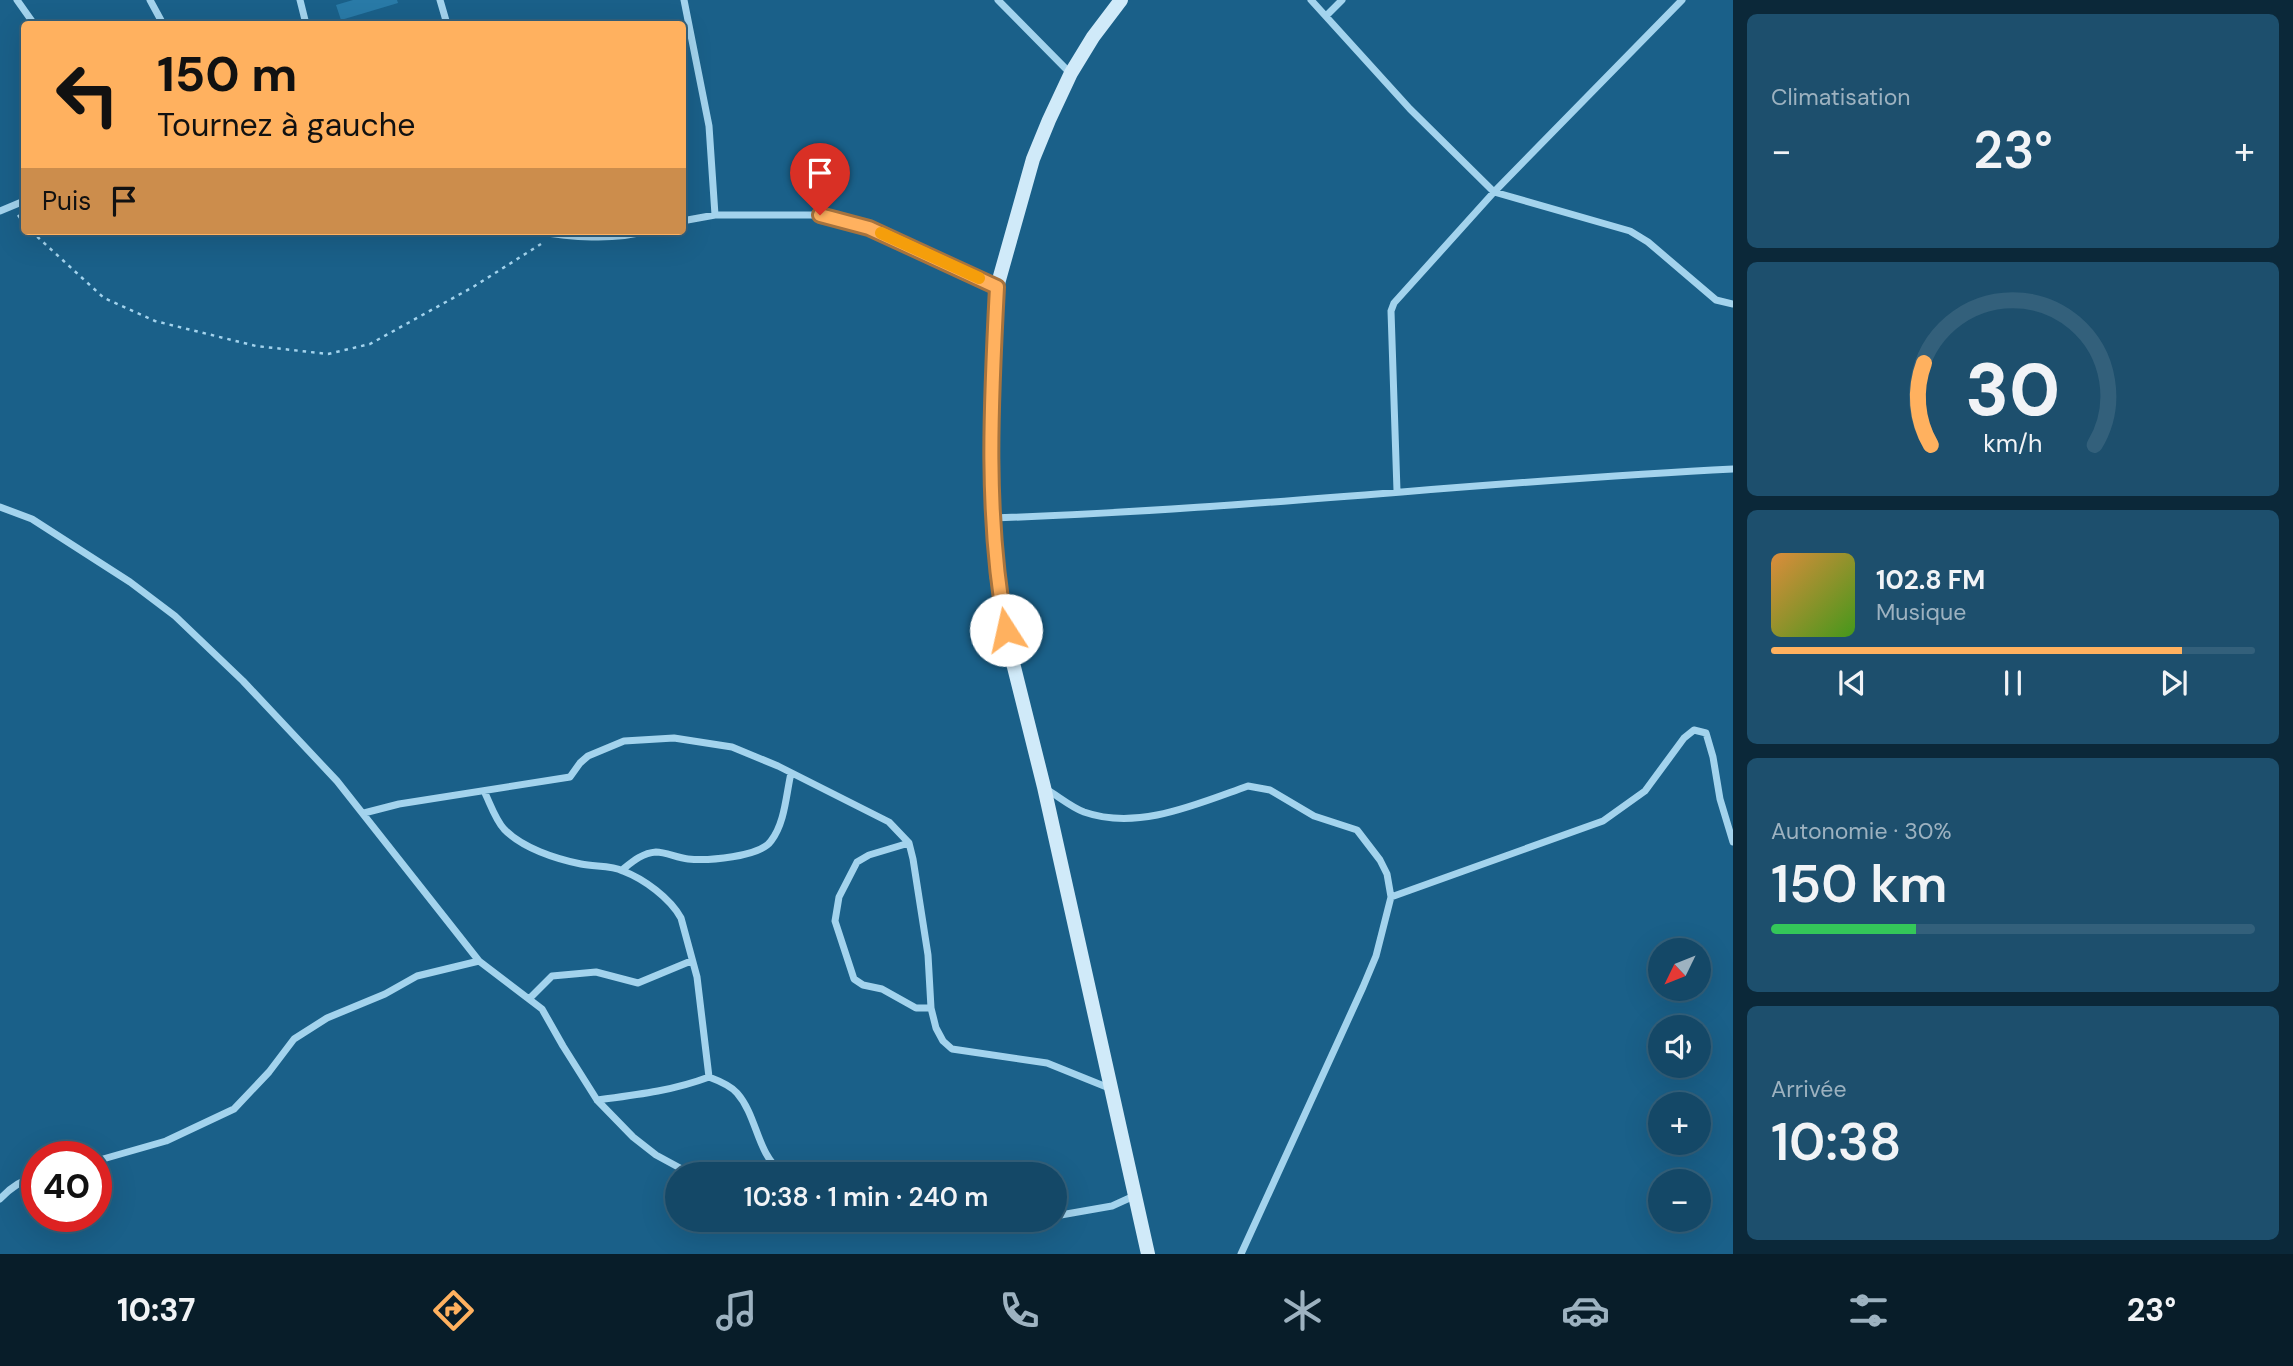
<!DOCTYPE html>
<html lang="fr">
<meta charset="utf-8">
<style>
body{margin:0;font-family:"DM Sans",sans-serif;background:#1d4f6d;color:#f1f3f6;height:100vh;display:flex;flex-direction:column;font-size:26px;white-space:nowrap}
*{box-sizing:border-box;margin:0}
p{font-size:23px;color:#9db2c0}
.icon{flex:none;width:38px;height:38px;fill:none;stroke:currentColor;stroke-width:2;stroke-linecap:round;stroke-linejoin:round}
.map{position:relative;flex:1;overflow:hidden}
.sheet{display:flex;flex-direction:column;gap:14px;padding:14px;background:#0b2839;width:560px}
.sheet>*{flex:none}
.top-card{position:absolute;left:21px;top:21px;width:665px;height:214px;border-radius:7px;box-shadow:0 7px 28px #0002,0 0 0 2px #33607b;background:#ffb15f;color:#111;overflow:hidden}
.needle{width:46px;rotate:227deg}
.buttons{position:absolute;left:1648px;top:938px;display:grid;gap:14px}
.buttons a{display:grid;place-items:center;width:63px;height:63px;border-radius:50%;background:#144867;box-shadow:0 7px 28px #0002,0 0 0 2px #33607b;font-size:35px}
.speed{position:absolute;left:21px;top:1141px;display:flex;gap:14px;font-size:35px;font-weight:700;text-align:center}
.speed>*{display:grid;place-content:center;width:91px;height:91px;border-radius:50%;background:#144867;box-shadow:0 7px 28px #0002,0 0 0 2px #33607b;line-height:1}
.speed .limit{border:10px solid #d22;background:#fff;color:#111}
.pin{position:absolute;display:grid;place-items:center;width:60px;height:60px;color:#fff;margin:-72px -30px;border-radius:50% 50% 50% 0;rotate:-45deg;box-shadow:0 0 7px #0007}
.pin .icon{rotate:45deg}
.me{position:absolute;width:77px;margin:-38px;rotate:350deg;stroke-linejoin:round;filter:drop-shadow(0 0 5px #0008)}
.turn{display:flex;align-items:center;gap:24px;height:147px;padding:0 21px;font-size:32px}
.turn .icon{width:91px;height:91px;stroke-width:2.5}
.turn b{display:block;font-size:49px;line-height:60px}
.then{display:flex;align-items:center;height:66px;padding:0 21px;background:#0003;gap:14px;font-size:26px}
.big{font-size:52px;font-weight:600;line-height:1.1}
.sheet .card{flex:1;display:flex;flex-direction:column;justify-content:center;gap:10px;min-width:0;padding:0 24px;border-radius:10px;background:#1d4f6d}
.sheet .dial{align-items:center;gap:0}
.dial svg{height:182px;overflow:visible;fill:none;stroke:#33607b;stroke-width:7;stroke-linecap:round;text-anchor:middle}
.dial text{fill:#f1f3f6;stroke:none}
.song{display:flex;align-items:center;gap:21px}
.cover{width:84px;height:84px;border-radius:10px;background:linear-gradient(135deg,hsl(30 70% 55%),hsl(100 70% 35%))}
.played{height:7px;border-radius:4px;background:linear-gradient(90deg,#ffb15f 85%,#33607b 85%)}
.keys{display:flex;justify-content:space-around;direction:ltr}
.heat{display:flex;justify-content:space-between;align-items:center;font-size:38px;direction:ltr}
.charge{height:10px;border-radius:5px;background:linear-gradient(90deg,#34c759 30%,#33607b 0)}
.trip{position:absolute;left:665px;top:1162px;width:402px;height:70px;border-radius:35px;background:#144867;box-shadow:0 7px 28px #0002,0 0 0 2px #33607b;font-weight:600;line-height:70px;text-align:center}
.dock{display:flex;height:112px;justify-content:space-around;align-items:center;background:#081d29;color:#9db2c0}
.dock .icon{width:49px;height:49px}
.dock .current{color:#ffb15f}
.dock b{font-size:32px;color:#f1f3f6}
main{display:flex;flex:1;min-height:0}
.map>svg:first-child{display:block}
</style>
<main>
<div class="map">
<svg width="1733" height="1254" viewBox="0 0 1733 1254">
<rect width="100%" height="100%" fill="#1a6089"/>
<path fill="#297aa7" d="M353,0H397L398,3L341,20L336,5Z"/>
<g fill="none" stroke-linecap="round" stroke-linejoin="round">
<path stroke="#a3d3ed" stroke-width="2.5" stroke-dasharray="3.5 5" stroke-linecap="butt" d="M18,215L24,224
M31,231L104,298L155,321L256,346L328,354L370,344L473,287L541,244"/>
<path stroke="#a3d3ed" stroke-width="7" d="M17,0L34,24
M150,0L163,24
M300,0L306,24
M440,0L447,24
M684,0L709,126L715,215
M998,0L1070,73
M1311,0L1410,109L1494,192L1682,0
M1326,16L1342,0
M0,211L24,201
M682,221L715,215H820L869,228L997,287
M536,231C569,237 614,241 646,231
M1397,491L1391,311L1394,303L1494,192L1630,231L1648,242L1716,300L1733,304
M0,507L32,519L130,582L175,616L243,681L337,781L479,961L542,1009L563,1046L597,1100L633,1137L656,1155L691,1174
M993,518C1240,510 1486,481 1733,469
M1046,789C1058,796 1071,807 1084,812C1138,831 1197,804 1248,786L1270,790L1314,816L1357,830L1380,860L1387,874L1391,897L1376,956L1363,987L1241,1254
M484,791C490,803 495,819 504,829C522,848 556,859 581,864C595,867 611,865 623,871C644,879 670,898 681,918L697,977L709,1077
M364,813L399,804L570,777L580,763L588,756L624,741L674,738L732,747L778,766L889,822L909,843L913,859L928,955L931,1008L936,1028L943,1041L952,1049L1047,1063L1109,1088
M909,843L869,855L857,862L839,897L835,921L854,979L863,985L882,989L916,1008H931
M622,870C632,862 642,853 656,852C666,852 677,858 688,859C707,861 760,857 771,841C785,823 786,795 791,773
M1391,897L1603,821L1645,791L1684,738L1694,730L1706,733L1713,757L1720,799L1733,842
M529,999L552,976L596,972L638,983L691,961
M597,1100C635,1095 672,1091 709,1077C717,1080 731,1086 737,1093C758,1117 756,1153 783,1174
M96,1161L166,1141L234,1109L269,1072L294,1039L327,1018L385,994L417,976L479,961
M0,1199C10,1188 22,1180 37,1176
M1055,1216L1112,1206L1134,1196"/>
<path stroke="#d0eaf9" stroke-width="14" d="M1121,0L1093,37L1071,73L1049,120L1033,159L997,287L992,374L993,518L997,580L1011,655L1044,787L1148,1254"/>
</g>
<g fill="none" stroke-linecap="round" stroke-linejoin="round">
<defs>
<path id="route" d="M820,215L869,228L997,287C991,401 985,517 1006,630"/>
</defs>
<use href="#route" stroke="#a6733e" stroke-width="18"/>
<use href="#route" stroke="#ffb15f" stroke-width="12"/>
<path stroke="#f59e0b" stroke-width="12" d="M881,233L979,278"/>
</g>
</svg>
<div class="buttons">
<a><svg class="needle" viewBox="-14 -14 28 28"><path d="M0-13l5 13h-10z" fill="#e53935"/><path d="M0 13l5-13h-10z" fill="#9db2c0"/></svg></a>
<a><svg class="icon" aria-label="sound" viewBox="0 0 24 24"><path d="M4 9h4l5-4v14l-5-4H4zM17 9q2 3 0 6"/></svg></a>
<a>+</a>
<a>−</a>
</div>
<div class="speed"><div class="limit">40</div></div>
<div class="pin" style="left:820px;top:215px;background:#d93025"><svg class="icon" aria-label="arrive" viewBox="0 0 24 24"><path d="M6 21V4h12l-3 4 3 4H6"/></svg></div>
<svg class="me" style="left:1006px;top:630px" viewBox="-20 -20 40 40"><circle r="19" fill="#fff"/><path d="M0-13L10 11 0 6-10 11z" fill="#ffb15f"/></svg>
<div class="trip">10:38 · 1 min · 240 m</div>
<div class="top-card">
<div class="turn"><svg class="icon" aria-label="left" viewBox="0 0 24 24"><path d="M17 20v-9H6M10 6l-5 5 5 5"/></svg><div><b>150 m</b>Tournez à gauche</div></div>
<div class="then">Puis<svg class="icon" aria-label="arrive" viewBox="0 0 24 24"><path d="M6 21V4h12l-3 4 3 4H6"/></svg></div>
</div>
</div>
<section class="sheet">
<div class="card"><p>Climatisation</p>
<div class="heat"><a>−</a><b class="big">23°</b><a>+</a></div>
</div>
<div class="card dial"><svg viewBox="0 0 100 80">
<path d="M14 69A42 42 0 1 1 86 69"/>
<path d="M14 69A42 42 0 0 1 11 33" stroke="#ffb15f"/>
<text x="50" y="56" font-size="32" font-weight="700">30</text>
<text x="50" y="72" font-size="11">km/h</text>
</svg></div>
<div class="card">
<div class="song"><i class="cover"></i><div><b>102.8 FM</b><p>Musique</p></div></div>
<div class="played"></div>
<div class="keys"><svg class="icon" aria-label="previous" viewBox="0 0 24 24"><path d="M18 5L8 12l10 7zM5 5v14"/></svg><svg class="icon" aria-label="pause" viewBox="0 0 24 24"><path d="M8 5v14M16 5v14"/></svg><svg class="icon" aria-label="next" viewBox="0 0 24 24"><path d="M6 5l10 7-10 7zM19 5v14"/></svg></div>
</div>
<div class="card"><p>Autonomie · 30%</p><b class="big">150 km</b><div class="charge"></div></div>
<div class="card"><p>Arrivée</p><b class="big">10:38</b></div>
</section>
</main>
<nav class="dock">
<b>10:37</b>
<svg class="icon current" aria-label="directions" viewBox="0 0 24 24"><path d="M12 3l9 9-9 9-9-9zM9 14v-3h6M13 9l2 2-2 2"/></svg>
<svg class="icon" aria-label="music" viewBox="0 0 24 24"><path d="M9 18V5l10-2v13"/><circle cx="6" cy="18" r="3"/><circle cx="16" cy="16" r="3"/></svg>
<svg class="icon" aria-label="phone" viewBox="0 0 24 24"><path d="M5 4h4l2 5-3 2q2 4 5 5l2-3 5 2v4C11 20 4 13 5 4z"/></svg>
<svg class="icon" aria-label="climate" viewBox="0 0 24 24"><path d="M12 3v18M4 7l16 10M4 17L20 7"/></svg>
<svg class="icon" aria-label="car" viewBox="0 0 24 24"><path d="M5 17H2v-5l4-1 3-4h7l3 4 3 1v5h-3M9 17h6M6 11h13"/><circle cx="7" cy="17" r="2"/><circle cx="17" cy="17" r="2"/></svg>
<svg class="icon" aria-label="filters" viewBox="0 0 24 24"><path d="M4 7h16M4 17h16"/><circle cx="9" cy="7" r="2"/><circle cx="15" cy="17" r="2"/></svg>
<b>23°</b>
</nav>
